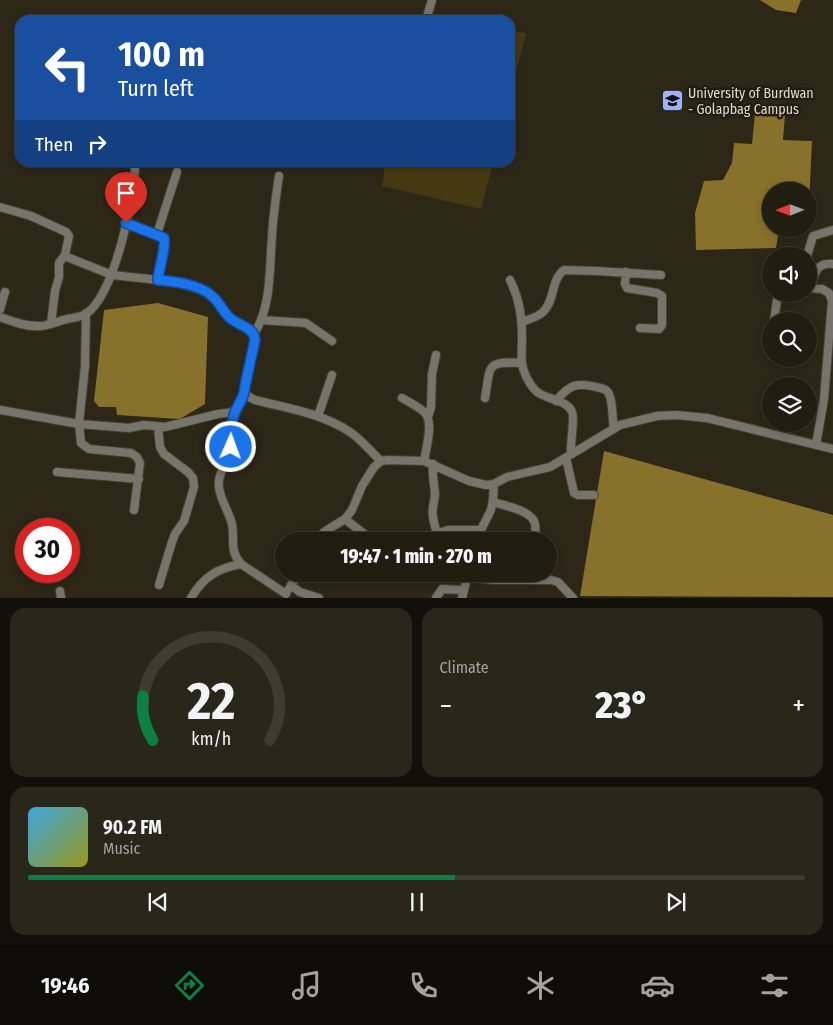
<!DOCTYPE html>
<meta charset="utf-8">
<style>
body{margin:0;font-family:"Fira Sans Condensed",sans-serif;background:#29261a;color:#f1f3f6;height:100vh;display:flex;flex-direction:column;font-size:19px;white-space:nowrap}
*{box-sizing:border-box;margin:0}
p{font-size:16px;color:#a2a29f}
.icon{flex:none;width:28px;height:28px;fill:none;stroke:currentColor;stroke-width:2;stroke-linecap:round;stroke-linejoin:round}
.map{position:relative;height:598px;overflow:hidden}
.sheet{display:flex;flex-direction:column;gap:10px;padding:10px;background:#121009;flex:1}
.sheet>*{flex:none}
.hud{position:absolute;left:15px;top:15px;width:500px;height:152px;border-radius:15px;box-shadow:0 2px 8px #0003,0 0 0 1px #3e3b31;background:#1a4fa0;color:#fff;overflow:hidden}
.needle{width:32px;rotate:269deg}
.tools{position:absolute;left:762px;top:182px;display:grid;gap:10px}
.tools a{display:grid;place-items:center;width:55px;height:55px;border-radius:50%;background:#211d11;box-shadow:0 2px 8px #0003,0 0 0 1px #3e3b31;font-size:25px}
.speed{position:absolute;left:15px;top:518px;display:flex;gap:10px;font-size:25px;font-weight:700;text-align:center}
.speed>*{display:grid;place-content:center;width:65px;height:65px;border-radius:50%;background:#211d11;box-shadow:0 2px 8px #0003,0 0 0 1px #3e3b31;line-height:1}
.speed .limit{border:8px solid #d22;background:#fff;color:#111}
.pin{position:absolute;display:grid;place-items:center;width:42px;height:42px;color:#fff;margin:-51px -21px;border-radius:50% 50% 50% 0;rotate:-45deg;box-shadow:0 0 5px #0007}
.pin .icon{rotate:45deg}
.me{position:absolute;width:55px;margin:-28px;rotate:2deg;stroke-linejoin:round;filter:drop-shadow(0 0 4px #0008)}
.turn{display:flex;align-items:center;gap:18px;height:105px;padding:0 20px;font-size:22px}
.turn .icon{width:65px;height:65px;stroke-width:2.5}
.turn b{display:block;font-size:35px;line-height:42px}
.then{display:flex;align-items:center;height:48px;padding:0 20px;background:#0003;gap:10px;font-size:19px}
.big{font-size:38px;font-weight:800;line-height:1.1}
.sheet .card{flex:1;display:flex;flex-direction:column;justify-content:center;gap:8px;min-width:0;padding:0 18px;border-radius:15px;background:#29261a}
.sheet .dial{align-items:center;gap:0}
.dial svg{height:130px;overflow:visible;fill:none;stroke:#3e3b31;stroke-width:7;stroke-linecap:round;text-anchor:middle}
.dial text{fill:#f1f3f6;stroke:none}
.song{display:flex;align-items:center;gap:15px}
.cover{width:60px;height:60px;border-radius:8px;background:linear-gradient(135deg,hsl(200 70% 55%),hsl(60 70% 35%))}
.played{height:5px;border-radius:2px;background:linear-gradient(90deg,#0b8043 55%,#3e3b31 55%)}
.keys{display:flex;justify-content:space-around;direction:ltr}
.heat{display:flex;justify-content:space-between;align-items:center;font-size:28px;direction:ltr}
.sheet .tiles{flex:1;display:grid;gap:10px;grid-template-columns:1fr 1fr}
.card:last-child{grid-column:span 2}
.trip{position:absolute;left:275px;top:532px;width:282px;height:50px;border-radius:25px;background:#211d11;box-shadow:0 2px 8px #0003,0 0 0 1px #3e3b31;font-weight:800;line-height:50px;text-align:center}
.dock{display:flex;height:80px;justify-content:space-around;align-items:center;background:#0d0c07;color:#a2a29f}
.dock .icon{width:35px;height:35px}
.dock .on{color:#0b8043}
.dock b{font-size:22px;color:#f1f3f6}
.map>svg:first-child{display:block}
</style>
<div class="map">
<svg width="833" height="598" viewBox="0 0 833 598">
<rect width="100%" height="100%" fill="#2c2717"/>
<path fill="#453911" d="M510,31L526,33L510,96Z
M384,163V162L493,163L481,209L382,186L384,176Z"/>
<path fill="#87712b" d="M760,0H801L796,13L776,10Z
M755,113L785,115L783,140L812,141L809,206V191H771V229H779L776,248L696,250L695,213L704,181L723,180L732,163L734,143L752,144Z
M158,303L208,317L205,404L180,419L117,415L116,407H99L94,401L104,310Z
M604,451L833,515V597L580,596Z"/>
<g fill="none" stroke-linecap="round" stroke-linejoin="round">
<defs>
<path id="minor" d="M426,20L432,0
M0,207L31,216L66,232L69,236L65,255L67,257L112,275L177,282L209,293L230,318L251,330L254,334L255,340L245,386C244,394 248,397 255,400C287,408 321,413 350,432C362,440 371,452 381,461
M126,223L164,237C166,248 159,268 158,280
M157,234L177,172
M807,256L813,236L833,230
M626,272L625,284L627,288L657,293L662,296V325L659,329L640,328
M510,280C520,300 522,318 522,340C522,350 520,362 524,371C526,377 531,386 536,391C545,400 567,399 572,412C575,417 570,445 571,454
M809,288L822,289L829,293L832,301L824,399L816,445
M811,288C814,274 816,262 833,264
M0,309L5,292
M86,313L85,366L79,424L81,443L89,449L131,453L137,457L140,463L134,510
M0,317C13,322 27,327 41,326C50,325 59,321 67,319C74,318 80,317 86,314C115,294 135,197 135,162
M262,320L306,323L332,341
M774,321L777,300L780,294
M522,322C529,319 538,317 543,312C555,301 551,279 564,270L597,271L661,275
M51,324L55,291L59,277V263L65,255
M254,334C272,305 269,270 272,237C273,216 276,196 279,176
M245,392C241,401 234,410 232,420C230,430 233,441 230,451C227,463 217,474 219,488C221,501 229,512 232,524C235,541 229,550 241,564L286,594
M402,398C409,402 417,406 423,411C435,419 426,449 424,461
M485,398C491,365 485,361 522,363
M556,401C569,385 577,382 596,387C601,388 607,389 609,394C613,401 612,419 614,429
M0,410L79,424L129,428L144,425L165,427L218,414L235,412
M318,416L332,375
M428,417L431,407L432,374L436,355
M158,427L160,447L164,454L188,472L193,478L194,487L184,521L175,534L172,542L159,585
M566,458L574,493L578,495H594
M433,464C432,474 434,483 435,493C435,501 431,509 433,517C434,526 438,532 437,541
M57,472L139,479
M493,502C505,506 532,510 535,524C536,529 535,536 535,541
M345,519L368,537L377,541
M316,541L324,532L345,519L352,510L362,486L374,467L381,461L388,460L424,461L469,481L486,485L494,484L507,477L550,467L620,425L657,416L676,415L707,418L833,449
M413,541L448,530H480
M477,541C480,530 485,522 490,512C494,503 493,494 494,484
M467,577L494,580H551L558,582L573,598
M291,585L300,592L319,598
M289,589L298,574
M60,591L61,598
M191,598C203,577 218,568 241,564
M436,598L442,589L464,590
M462,598L468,574"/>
</defs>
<use href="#minor" stroke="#484435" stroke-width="10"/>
<use href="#minor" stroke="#77746c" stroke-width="8"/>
</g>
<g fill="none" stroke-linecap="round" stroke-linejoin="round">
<defs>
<path id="route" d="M126,223L164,238C166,249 159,267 158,280C176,282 200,284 213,297C220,303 223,312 230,318C239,326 254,327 255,340L245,386C245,398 238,403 234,415C231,425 231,436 231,447"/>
</defs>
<use href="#route" stroke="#114b97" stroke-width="12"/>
<use href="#route" stroke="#1a73e8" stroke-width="9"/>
</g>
<defs>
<symbol id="university-square" viewBox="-11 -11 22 22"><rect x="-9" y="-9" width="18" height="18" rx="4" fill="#9fb3fd" stroke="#221d0e"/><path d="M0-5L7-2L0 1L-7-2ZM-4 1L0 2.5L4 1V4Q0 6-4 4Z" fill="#111"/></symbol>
</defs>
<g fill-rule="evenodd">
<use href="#university-square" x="660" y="88" width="25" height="25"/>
</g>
<g text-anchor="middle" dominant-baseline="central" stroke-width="5" stroke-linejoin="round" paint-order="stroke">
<g font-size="14" fill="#dddad1" stroke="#221d0e" text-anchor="start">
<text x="688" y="93">University of Burdwan<tspan x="688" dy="16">- Golapbag Campus</tspan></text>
</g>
</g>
</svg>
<div class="tools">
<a><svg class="needle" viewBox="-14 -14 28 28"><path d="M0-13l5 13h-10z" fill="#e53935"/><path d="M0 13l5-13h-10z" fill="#a2a29f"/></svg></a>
<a><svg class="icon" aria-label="sound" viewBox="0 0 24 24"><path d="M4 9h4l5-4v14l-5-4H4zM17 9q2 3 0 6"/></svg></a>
<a><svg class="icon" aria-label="search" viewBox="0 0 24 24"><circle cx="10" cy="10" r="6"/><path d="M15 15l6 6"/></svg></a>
<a><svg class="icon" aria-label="layers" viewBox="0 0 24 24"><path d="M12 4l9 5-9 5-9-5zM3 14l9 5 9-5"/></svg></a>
</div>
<div class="speed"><div class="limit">30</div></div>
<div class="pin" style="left:126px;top:223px;background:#d93025"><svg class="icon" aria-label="arrive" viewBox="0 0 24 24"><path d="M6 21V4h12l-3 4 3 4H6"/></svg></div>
<svg class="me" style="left:231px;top:447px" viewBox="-20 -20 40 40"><circle r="17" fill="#1a73e8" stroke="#fff" stroke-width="3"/><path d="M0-11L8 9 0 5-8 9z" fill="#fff"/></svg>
<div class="trip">19:47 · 1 min · 270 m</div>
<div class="hud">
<div class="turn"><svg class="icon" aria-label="left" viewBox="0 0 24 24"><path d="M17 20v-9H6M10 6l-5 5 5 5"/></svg><div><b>100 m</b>Turn left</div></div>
<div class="then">Then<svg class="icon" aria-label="right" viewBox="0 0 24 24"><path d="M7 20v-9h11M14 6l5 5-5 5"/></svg></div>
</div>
</div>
<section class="sheet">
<div class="tiles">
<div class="card dial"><svg viewBox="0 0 100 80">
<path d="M14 69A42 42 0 1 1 86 69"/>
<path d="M14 69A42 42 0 0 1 8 42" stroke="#0b8043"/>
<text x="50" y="56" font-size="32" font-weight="700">22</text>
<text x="50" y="72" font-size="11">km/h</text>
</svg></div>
<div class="card"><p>Climate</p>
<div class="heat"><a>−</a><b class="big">23°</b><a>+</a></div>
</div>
<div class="card">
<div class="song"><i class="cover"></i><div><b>90.2 FM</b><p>Music</p></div></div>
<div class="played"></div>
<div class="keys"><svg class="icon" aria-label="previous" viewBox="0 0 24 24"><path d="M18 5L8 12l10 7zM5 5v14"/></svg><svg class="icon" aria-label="pause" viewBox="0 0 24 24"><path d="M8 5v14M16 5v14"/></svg><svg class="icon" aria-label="next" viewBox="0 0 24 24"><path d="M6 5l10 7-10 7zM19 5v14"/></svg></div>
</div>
</div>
</section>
<nav class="dock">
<b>19:46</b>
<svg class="icon on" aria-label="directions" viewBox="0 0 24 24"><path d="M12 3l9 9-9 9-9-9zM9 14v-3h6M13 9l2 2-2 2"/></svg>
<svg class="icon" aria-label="music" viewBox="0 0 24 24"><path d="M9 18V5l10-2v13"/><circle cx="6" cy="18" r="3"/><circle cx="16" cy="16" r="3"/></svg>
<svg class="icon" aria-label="phone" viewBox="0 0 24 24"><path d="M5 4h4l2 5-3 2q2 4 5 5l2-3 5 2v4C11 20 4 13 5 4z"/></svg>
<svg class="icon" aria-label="climate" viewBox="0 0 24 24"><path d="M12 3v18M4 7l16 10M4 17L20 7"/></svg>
<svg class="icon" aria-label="car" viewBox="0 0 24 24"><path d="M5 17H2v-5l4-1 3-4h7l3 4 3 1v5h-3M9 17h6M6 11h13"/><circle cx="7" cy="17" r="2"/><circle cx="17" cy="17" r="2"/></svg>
<svg class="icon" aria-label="filters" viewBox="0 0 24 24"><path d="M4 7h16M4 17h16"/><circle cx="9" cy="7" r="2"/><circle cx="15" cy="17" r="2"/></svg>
</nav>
